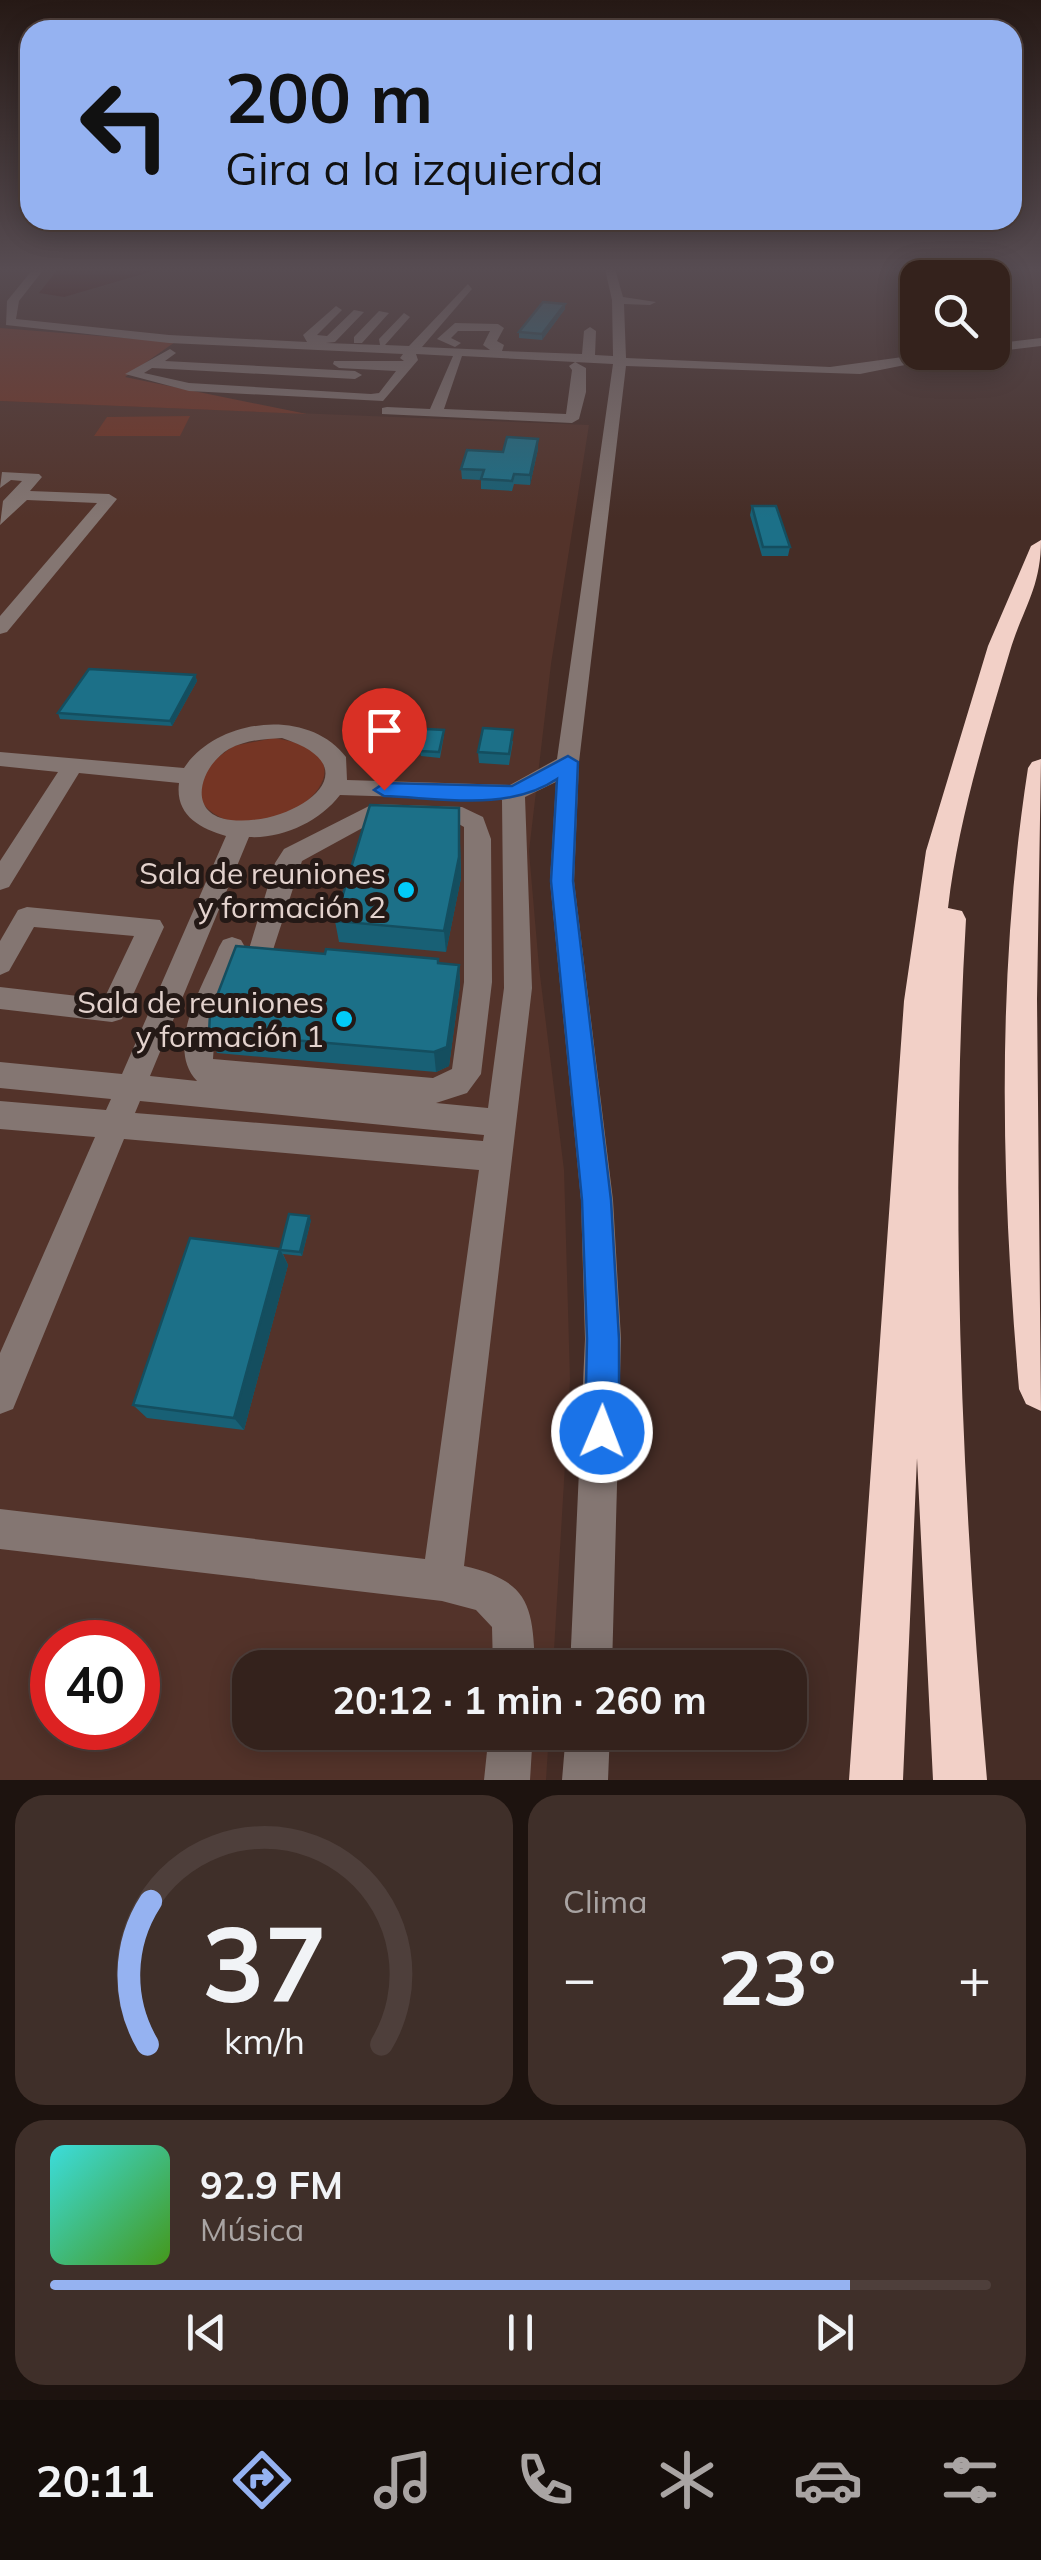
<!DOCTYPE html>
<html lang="es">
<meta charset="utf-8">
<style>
body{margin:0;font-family:Mulish,sans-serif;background:#3f2f29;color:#f1f3f6;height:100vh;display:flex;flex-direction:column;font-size:38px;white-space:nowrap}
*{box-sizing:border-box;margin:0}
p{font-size:32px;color:#a9a4a3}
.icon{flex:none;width:55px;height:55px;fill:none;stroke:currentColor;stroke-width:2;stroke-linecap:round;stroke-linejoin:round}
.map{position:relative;height:1780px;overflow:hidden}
.side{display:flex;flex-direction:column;gap:15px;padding:15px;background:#1d130f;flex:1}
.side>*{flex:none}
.hud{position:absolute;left:20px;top:20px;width:1002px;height:210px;border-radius:30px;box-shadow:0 5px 25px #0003,0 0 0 2px #4e3f3b;background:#95b2f1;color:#111;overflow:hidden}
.buttons{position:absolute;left:900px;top:260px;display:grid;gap:20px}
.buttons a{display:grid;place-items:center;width:110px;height:110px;border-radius:20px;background:#34221c;box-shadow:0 5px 25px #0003,0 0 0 2px #4e3f3b;font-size:50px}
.speed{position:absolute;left:30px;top:1620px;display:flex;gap:20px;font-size:50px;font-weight:700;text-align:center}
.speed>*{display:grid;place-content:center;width:130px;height:130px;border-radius:50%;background:#34221c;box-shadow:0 5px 25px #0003,0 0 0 2px #4e3f3b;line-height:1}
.speed .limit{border:15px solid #d22;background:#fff;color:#111}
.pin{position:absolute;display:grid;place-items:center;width:85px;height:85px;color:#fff;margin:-102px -42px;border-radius:50% 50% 50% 0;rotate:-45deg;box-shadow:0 0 10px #0007}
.pin .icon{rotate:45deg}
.me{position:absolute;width:110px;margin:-55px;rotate:1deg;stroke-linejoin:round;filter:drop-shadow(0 0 8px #0008)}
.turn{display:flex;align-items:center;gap:35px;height:210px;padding:0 40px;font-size:45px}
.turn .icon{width:130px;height:130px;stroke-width:2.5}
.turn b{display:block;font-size:70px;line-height:85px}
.big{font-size:75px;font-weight:700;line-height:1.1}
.side .card{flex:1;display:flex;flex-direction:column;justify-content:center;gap:15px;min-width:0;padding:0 35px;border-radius:30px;background:#3f2f29}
.side .dial{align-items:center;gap:0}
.dial svg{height:260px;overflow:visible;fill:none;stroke:#4e3f3b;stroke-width:7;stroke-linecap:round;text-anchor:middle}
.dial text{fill:#f1f3f6;stroke:none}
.song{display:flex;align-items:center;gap:30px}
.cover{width:120px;height:120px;border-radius:15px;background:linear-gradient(135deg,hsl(180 70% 55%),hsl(100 70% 35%))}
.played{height:10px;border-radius:5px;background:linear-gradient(90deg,#95b2f1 85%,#4e3f3b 85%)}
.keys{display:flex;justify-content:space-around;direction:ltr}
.heat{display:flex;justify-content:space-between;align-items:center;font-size:55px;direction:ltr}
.side .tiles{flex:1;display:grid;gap:15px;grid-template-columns:1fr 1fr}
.card:last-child{grid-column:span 2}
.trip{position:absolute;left:232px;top:1650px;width:575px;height:100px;border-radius:30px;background:#34221c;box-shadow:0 5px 25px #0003,0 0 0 2px #4e3f3b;font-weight:700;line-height:100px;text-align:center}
.dock{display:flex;height:160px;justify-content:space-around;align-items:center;background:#150e0b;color:#a9a4a3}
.dock .icon{width:70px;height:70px}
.dock .active{color:#95b2f1}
.dock b{font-size:45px;color:#f1f3f6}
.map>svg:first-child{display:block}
</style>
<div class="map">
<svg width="1041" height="1780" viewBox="0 0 1041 1780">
<rect width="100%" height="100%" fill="#462d26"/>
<path fill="#53332a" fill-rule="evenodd" d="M0,401L589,425L551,664L529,851L539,967L564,1170L570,1380L553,1667L250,1668V1732L549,1733L546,1780H0ZM52,1642H138V1728H52Z"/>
<path fill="#753524" d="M0,328L175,342L125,377L307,414L0,401Z
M190,416L180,436H94L107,417Z
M274,738C404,757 248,875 198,797L203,769L233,746Z"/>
<path fill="#390400" d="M58,269H160L64,297L39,293Z"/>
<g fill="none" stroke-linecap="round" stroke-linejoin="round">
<path fill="#847672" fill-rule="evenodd" d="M33,269H44L19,301L16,319L169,335L307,342L303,335L336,306L342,310L317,335L327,336L354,310L364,312L335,342L326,343L380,345L379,339L404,313L410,317L385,345L409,346L468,284L472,289L422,347L490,350L483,345L490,331H458L451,338L461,343L455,347L437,339L455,323L498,324L504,328L497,341L504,345L502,351L582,354L584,331L590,327L596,331L595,355L613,356L612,300L605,269H615L623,297L656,302L650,305L624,304L626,358L830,367L939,352H970L860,374L626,366L579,762L574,881L613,1200L621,1339L612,1668H570L585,1339L581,1200L550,881L556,782L525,797L532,988L464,1566C530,1581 533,1606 535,1668H493L492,1627L476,1610L442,1601L0,1549V1509L425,1559L479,1170L124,1139L13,1409L0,1414V1353L95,1137L0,1129V1101L106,1110L111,1099L0,1088V1062L122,1074L226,836C199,828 175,815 179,783L79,773L9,887L0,890V861L58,772L0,766V752L184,768C217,718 308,707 346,757L347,780L510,785L557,759L613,364L462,356L444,409L566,414L572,370L569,366L575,362L586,368V392L579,419L572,423L382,414V408L387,407L430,409L453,356L416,354L418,360L383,401L189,391L125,374L170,349L176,353L165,361L355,371L362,375L355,379L152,368L144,373L189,383L371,394L379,393L396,371L339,368L333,364L334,361H404L400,358L403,354L169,343L6,325L7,301ZM282,738C379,769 292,827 231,820C185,815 200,766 229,749C246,740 264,739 282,738ZM340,795L502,800L504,988L488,1108L436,1103L467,1093L481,1074L492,982L491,839L483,817L462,807L373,804L284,849L275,863L249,949L253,956L262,959L271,956L302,861L377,820L457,823L464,827V982L452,1069L433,1078L213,1059L215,1030L245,947L241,940L232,937L223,940L219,947C204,984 164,1046 197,1081L150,1076L249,837C283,839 320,821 340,795ZM140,1101L484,1135L483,1141L135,1113Z
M379,311L389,313L362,343H354V337Z
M1041,338V346L992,352V344Z
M2,472L39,474L42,477L30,491L109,494L117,499L7,632L0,634V616L97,503L27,500L0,525L3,501L22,481L11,480L0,488Z
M27,907L160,920L164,927L122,1019L112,1022L0,1009V987L104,999L134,936L34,927L9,971L0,975V941L18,910Z
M489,1732H533L530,1780H484Z
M566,1732H610L608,1780H562Z"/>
<path fill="#f2d0c7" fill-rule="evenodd" d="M1041,540C1041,588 1023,608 1010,651C985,735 958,821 948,908L962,911L966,919C949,1207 962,1493 987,1780H933L917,1458L903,1780H849L904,1001L926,851L988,646L1031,546Z
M1041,759L1037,999L1041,1411L1026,1404L1019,1389C1001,1181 996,975 1028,768L1032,762Z"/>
</g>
<path fill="#186075" d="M565,304V309L542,340L519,338V332Z
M538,439V449L530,485L514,484L512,491L481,489V480L462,479L461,469Z
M752,506L790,547L788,556H762L750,515Z
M195,675L197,681L172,726L60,719L58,713Z
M444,735L440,758L421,756L420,751Z
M513,741L509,765L479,763L478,752Z
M459,808L461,878L446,952L339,942L335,921Z
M325,954L438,959L439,963L459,965L460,985L449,1066L436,1072L217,1053L209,1033Z
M311,1220L302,1256L283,1254L288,1265L244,1430L147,1418L133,1405L280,1249Z"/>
<path fill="#144e5f" d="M565,304V309L542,340V334Z
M538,439V449L530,485V475Z
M195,675L197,681L172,726L170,721Z
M459,808L461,878L446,952L444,931Z
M459,965L460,985L449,1066L436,1072L434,1052Z
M309,1216L311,1220L302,1256L300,1252Z
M280,1249L288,1265L244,1430L234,1418Z"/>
<path fill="#1c7088" stroke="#144e5f" stroke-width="2.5" d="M543,302L565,304L542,334L519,332Z
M507,437L538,439L530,475L514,474L512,481L481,479L484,470L461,469L467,450L503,452Z
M752,506H776L790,547H763Z
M89,669L195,675L170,721L58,713Z
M483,728L513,730L509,754L478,752Z
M426,729L444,730L439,752L420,751Z
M370,805L459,808V857L444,931L335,921Z
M236,946L325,954L326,949L438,959V963L459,965L447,1047L434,1052L209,1033L210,1014Z
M289,1214L309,1216L300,1252L280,1250Z
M190,1238L280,1249L234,1418L133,1405Z"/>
<linearGradient id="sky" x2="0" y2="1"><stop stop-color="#261915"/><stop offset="0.52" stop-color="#574c52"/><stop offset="1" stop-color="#574c52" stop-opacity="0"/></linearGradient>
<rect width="1041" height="518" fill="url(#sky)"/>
<path fill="#1a73e8" stroke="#114b97" stroke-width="2.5" d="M568,756L578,762L573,881L611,1200L619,1339V1432L614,1444L602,1449L590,1444L585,1432L587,1339L582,1200L551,881L557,779C508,812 441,798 384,796L374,790L384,783L512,786Z"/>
<g fill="#01cbf9" stroke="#241916" stroke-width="4">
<circle cx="406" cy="890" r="10"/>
<circle cx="344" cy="1019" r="10"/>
</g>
<g text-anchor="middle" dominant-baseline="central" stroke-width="10" stroke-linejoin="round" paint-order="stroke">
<g font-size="30" fill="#e3d2cd" stroke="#241916" text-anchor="end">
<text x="386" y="873">Sala de reuniones<tspan x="386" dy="34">y formación 2</tspan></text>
<text x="324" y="1002">Sala de reuniones<tspan x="324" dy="34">y formación 1</tspan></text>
</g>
</g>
</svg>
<div class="buttons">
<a><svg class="icon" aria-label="search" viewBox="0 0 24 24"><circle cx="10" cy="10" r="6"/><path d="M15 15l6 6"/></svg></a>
</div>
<div class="speed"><div class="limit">40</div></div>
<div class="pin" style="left:384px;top:790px;background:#d93025"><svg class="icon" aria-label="arrive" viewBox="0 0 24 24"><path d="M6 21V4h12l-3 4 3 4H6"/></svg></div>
<svg class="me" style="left:602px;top:1432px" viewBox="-20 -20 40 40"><circle r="17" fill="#1a73e8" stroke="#fff" stroke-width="3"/><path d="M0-11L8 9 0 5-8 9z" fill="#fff"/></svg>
<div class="trip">20:12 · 1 min · 260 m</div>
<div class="hud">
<div class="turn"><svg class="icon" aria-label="left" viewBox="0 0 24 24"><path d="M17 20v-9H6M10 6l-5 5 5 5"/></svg><div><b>200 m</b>Gira a la izquierda</div></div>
</div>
</div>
<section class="side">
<div class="tiles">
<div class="card dial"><svg viewBox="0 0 100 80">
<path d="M14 69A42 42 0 1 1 86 69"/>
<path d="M14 69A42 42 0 0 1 15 25" stroke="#95b2f1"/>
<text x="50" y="56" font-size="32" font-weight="700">37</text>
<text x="50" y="72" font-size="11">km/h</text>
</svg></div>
<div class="card"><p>Clima</p>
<div class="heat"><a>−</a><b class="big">23°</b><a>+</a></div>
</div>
<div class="card">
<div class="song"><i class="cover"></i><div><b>92.9 FM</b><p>Música</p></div></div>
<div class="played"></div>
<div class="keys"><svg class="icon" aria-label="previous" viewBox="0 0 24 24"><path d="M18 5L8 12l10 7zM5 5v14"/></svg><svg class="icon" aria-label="pause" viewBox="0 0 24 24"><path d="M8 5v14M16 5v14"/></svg><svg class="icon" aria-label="next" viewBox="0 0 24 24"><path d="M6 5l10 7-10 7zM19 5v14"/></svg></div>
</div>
</div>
</section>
<nav class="dock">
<b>20:11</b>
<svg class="icon active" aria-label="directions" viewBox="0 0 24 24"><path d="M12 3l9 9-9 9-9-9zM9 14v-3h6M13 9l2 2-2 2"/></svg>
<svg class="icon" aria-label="music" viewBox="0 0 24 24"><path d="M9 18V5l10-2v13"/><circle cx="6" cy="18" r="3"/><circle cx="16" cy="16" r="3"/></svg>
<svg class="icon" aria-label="phone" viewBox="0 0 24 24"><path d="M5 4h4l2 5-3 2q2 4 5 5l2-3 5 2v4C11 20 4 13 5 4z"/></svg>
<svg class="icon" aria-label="climate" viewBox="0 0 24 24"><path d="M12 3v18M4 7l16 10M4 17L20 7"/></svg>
<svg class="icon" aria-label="car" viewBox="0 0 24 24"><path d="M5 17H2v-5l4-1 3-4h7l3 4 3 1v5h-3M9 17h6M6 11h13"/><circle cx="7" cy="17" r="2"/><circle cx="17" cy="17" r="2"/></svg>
<svg class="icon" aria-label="filters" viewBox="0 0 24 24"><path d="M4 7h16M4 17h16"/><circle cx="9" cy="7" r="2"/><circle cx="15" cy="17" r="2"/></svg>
</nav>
